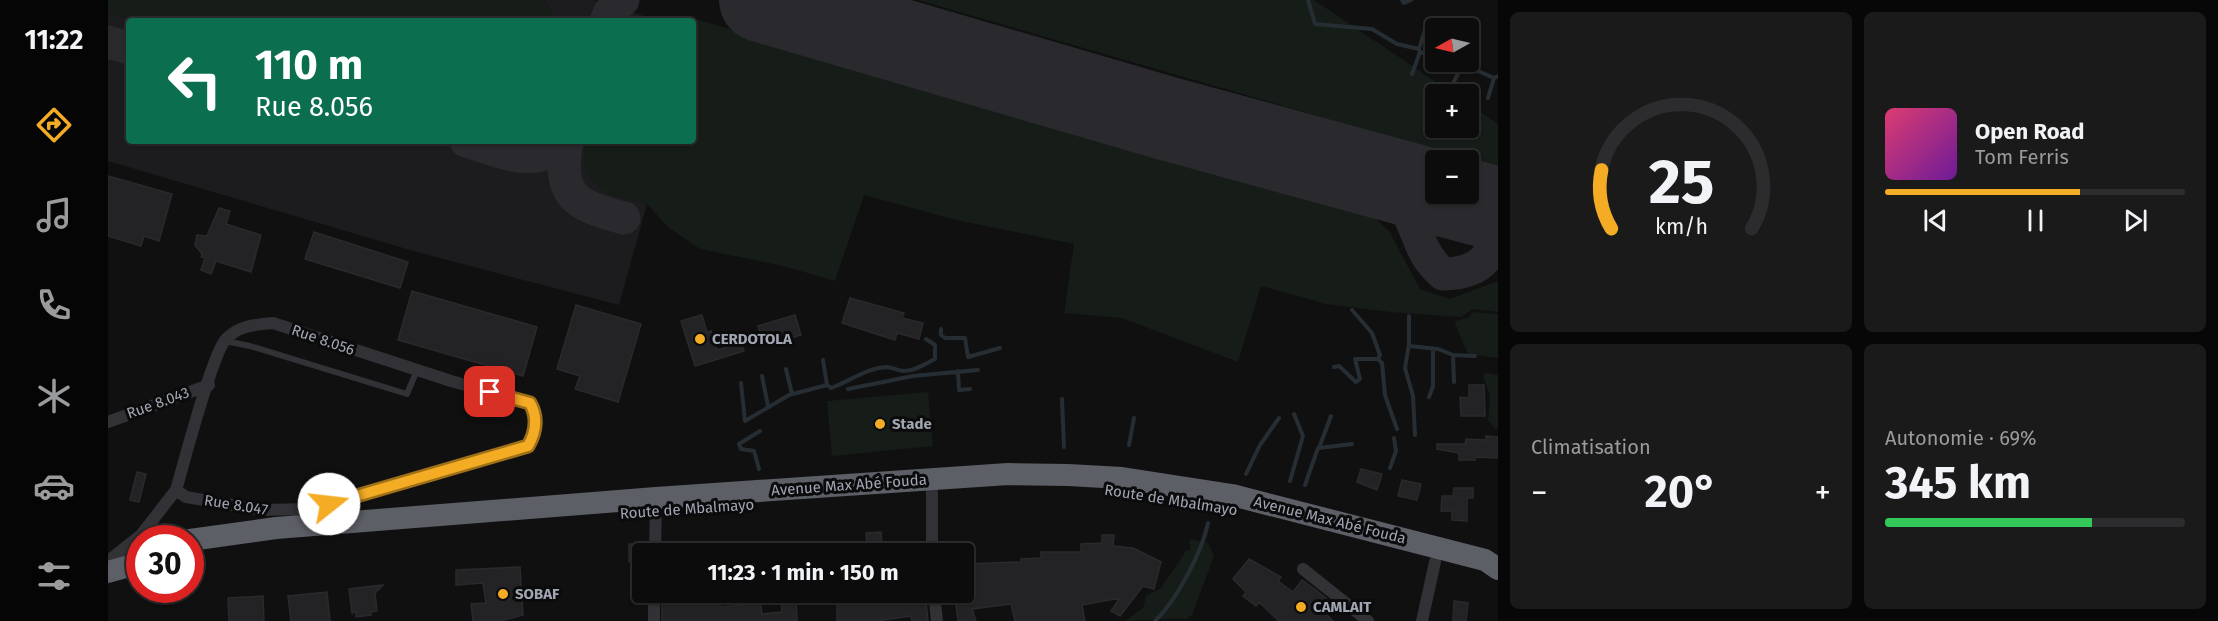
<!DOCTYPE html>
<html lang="fr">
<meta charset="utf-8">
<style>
body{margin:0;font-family:"Fira Sans",sans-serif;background:#1a1a1b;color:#f1f3f6;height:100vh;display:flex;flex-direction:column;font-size:22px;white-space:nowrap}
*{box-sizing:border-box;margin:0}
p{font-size:20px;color:#9a9b9d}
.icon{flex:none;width:33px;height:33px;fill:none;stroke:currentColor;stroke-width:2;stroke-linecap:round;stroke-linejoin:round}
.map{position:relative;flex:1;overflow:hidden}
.drawer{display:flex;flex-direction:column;gap:12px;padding:12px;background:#070707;width:720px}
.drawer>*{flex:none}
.guide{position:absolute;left:18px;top:18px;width:570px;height:126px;border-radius:6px;box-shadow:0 2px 4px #0004,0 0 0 2px #2c2c2e;background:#0b6e4f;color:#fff;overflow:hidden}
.needle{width:39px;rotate:262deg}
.controls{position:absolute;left:1317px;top:18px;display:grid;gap:12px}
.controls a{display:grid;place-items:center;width:54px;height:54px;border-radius:6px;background:#0c0c0d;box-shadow:0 2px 4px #0004,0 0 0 2px #2c2c2e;font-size:30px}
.speed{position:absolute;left:18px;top:525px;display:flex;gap:12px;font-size:30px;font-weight:700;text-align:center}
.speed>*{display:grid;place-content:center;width:78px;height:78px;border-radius:50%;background:#0c0c0d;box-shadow:0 2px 4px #0004,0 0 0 2px #2c2c2e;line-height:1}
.speed .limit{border:9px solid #d22;background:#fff;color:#111}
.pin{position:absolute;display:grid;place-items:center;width:51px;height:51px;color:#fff;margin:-26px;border-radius:12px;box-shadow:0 3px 9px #0006}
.me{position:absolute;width:66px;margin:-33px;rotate:74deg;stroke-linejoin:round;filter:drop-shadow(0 0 4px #0008)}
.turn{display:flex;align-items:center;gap:21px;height:126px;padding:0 30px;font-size:27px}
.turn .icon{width:78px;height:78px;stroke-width:2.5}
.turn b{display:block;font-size:42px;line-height:51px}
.big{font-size:45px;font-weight:700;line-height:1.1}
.drawer .tile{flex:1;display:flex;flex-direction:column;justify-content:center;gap:9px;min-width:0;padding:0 21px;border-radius:9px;background:#1a1a1b}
.drawer .dial{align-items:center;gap:0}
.dial svg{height:156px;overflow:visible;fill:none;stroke:#2c2c2e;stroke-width:7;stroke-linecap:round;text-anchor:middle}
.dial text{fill:#f1f3f6;stroke:none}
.song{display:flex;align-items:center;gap:18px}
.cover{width:72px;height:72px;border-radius:9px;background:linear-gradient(135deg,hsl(340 70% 55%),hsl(280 70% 35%))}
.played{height:6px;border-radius:3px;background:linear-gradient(90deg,#f4ac25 65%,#2c2c2e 65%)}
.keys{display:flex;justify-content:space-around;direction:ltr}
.heat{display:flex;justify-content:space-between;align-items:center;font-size:33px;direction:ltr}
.charge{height:9px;border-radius:4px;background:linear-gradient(90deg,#34c759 69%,#2c2c2e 0)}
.drawer .tiles{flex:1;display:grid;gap:12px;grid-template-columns:repeat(2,1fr)}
.trip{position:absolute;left:524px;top:543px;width:342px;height:60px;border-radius:6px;background:#0c0c0d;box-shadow:0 2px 4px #0004,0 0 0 2px #2c2c2e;font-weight:700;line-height:60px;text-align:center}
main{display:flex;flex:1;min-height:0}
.dock{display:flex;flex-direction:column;width:108px;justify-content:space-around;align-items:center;background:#050505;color:#9a9b9d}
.dock .icon{width:42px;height:42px}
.dock .on{color:#f4ac25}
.dock b{font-size:27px;color:#f1f3f6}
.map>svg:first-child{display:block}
</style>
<main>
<nav class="dock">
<b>11:22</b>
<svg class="icon on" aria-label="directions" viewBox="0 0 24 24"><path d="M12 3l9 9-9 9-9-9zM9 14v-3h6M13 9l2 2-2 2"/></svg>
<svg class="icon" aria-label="music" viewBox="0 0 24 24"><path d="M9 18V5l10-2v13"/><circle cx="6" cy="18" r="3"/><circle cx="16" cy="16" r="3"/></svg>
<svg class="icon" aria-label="phone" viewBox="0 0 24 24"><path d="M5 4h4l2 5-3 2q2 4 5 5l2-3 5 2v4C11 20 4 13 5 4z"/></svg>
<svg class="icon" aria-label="climate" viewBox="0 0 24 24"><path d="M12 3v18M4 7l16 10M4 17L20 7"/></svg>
<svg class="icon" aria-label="car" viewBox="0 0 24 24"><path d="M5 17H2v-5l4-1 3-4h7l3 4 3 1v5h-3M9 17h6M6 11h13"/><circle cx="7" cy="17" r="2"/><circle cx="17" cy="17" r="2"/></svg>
<svg class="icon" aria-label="filters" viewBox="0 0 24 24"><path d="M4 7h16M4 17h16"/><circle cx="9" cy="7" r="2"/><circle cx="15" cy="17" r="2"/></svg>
</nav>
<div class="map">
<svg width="1390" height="621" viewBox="0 0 1390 621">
<rect width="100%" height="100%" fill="#101011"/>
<path fill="#1c1c1e" d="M436,0H486L552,21H447Z
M0,13L30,21H21V141H477L502,194L539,204L511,305L309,252L0,161Z"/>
<path fill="#161c17" d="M0,0H436L447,21H30L0,13Z
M810,0H1206L1346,94H1328V128H1360L1361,104L1390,124V168Z
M591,20L1233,206L1267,218L1281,231L1312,289L1342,299L1390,281V312L1365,309L1353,317L1282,312L1218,304L1153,286L1130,362L1014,318L956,313L966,244L853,221L756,195L727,281L675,266L592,249L560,227L539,204L502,194L483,180L477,164L476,143L585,141V21H582Z
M1364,312L1390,314V358L1360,354L1347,324L1348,321L1362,317Z
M1379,373L1390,375V429L1386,428L1380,420L1382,396L1375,375Z
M820,392L825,446L724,456L719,401Z
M1083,539L1100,543L1106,556L1084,615L1078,619C1070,617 1029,621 1017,621L1035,608L1038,596L1053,588L1078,551L1083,549L1081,542Z"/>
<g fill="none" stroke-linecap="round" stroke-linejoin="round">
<path stroke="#262e34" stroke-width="4" d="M1200,0L1207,24L1264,29L1289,44L1311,49L1320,20
M1294,0L1296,3L1303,0
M1350,62L1386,78L1390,76
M1304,74L1312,52L1328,55
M1341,91L1355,64
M1380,98L1386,78
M1244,310L1264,333L1272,355L1270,359L1274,363L1277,395L1289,429
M1301,316V344L1297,368L1305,396L1307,435
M833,329V335L837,338H857L860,357L892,348
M1301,346L1330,349L1345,355L1367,356
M1345,355L1346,382
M715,360L719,385
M1226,367L1231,366L1248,382L1252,379L1247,359H1270
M678,369L684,394
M850,371L851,390L862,389
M654,376L660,406
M633,383L637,421L681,395L719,385L723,388C741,382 757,368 779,367C783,367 790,371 796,371C807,371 817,364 827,359V345L818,339
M740,389L805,376L870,370
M1321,397L1325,386V350
M954,399L956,447
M1223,416L1211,448L1244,444
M1021,445L1026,418
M1282,468L1288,451L1286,438
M651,469L646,451L633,449L631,444L652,431
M1138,474L1152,445L1171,418
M1182,481L1195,436L1186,414
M1197,485L1210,448
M1047,621C1069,600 1094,552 1100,523"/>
<path stroke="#2a2a2e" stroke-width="33" d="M498,21L502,12L515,0
M0,42L21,48
M358,141C395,151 426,171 457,141
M459,141C449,196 466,205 516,218
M1247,170C1266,179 1288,190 1298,210C1313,236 1311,253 1335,274C1385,273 1390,245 1385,202L1360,183
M1306,186L1328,182"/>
<path stroke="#2a2a2e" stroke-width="84" d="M653,0L1061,119L1328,192
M1333,194L1390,209"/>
</g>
<path fill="#232325" stroke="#2a2a2d" stroke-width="1.5" d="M0,176L64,194L51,241L36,236L33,246L0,236Z
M111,208L122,211L118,224L153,235L143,272L108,261L103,274L93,270L97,258L93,257L94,254L87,245L89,235L99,236Z
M206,232L300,262L292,288L197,259Z
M304,291L429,327L415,376L290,340Z
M742,298L796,313L794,318L815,323L811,339L789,333L787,340L734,323Z
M468,305L533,324L510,402L467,389L472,376L449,369Z
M594,315L599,332L603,331L609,350L633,343L636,351L587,366L573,321Z
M687,315L693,335L656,346L650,326Z
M1361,385H1376L1377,416H1353L1352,397L1361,398Z
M1378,436L1390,437V458L1367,457V460H1351V453L1329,449V444H1357L1358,439L1378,440Z
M1253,469L1274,474L1269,490L1249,482Z
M29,472L38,474L31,502L22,500Z
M1294,480L1313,484L1309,500L1290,496Z
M1346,488H1365V498H1359V521L1344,520V511H1333L1334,496H1345Z
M773,532L774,545L803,543L804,554H755V546H759L758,533Z
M994,535H1006L1005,546L1025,548L1053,562L1046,589L1035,586L1012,616L1003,611L1012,598L974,605L977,621H907L903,604L864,609L868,621H850L847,597L855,596V564L913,562V559L933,558V552H973V544L994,543Z
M521,544H534L533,562H521Z
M1141,559L1173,577L1170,581L1185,592L1194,580L1208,590L1219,599L1222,603L1215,611L1225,621H1171L1151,602L1148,606L1135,596L1138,592L1125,579Z
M412,567L415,615L392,621H365L363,604L378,603L375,583L348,585V570Z
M275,585L267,593L269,611L263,612V615L248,617V612L244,613L241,589Z
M219,592L222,621H183L180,596Z
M592,592H611L612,607L636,605L635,592H651L654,614L674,612L673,602L688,601L689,621H554V598L593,596Z
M729,592H817L820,621H804L803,616L769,621H729Z
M155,596L156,621H121L120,598Z
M1346,601L1360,603L1358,621H1345Z"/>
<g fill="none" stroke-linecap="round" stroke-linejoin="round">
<path stroke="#313136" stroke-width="6" d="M117,341L142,346L299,394L309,370"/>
<path stroke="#313136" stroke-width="12" d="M0,422L101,385
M547,554L548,498
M824,554V492
M4,558L33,535L68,490L78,497L154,510L202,509L420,446C428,432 430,417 422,403L343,381L165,323C146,325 132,325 118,339C104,354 76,463 68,490
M1195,569L1260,621
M826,592L829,621
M546,621V592
M1314,621L1327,562"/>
<path stroke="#5d5f67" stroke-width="22" d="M82,540L168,528L548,498L900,474L960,475L1014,478L1124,495L1377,560L1390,569
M0,572L32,563"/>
</g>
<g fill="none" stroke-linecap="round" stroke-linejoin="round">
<defs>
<path id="route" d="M221,504L420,446C428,432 430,417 422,403L382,392"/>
</defs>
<use href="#route" stroke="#9f7018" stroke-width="15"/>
<use href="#route" stroke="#f4ac25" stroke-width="10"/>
</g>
<g fill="#f4ac25" stroke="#0b0b0c" stroke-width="2">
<circle cx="592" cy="339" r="6"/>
<circle cx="772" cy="424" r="6"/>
<circle cx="395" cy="594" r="6"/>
<circle cx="1193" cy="607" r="6"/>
</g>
<g text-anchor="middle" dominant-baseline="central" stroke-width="6" stroke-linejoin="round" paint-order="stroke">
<g font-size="15" font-weight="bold" fill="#a0a6b2" stroke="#0b0b0c" text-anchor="start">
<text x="604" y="339">CERDOTOLA</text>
<text x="784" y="424">Stade</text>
<text x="407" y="594">SOBAF</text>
<text x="1205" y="607">CAMLAIT</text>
</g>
<g font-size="15" fill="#a0a6b2" stroke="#0b0b0c">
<text transform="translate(215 340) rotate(19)">Rue 8.056</text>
<text transform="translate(50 403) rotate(-20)">Rue 8.043</text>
<text transform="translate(741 485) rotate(-4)">Avenue Max Abé Fouda</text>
<text transform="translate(1063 500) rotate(9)">Route de Mbalmayo</text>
<text transform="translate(128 505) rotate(9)">Rue 8.047</text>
<text transform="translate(579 509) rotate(-4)">Route de Mbalmayo</text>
<text transform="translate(1222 520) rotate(14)">Avenue Max Abé Fouda</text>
</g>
</g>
</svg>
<div class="controls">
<a><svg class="needle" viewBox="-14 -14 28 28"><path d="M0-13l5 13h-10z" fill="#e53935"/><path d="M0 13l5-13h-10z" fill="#9a9b9d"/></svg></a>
<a>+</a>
<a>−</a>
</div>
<div class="speed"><div class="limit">30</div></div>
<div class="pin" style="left:382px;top:392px;background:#d93025"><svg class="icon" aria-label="arrive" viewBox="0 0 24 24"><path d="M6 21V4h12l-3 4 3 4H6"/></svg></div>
<svg class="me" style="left:221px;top:504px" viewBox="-20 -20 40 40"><circle r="19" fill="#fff"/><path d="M0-13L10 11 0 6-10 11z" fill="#f4ac25"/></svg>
<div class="trip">11:23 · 1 min · 150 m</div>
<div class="guide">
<div class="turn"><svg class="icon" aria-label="left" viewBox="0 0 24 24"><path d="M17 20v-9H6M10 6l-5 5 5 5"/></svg><div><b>110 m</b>Rue 8.056</div></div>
</div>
</div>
<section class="drawer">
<div class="tiles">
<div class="tile dial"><svg viewBox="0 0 100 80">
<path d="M14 69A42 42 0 1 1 86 69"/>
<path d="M14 69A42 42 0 0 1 9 39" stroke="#f4ac25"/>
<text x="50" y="56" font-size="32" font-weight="700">25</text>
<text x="50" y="72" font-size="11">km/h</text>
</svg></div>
<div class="tile">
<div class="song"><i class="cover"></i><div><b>Open Road</b><p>Tom Ferris</p></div></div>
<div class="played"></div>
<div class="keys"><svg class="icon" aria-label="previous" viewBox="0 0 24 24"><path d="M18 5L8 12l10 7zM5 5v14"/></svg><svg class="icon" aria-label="pause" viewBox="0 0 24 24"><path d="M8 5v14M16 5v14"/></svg><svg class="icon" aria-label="next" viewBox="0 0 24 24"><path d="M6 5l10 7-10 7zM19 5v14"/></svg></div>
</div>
<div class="tile"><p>Climatisation</p>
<div class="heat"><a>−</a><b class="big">20°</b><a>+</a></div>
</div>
<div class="tile"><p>Autonomie · 69%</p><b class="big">345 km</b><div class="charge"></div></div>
</div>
</section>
</main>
